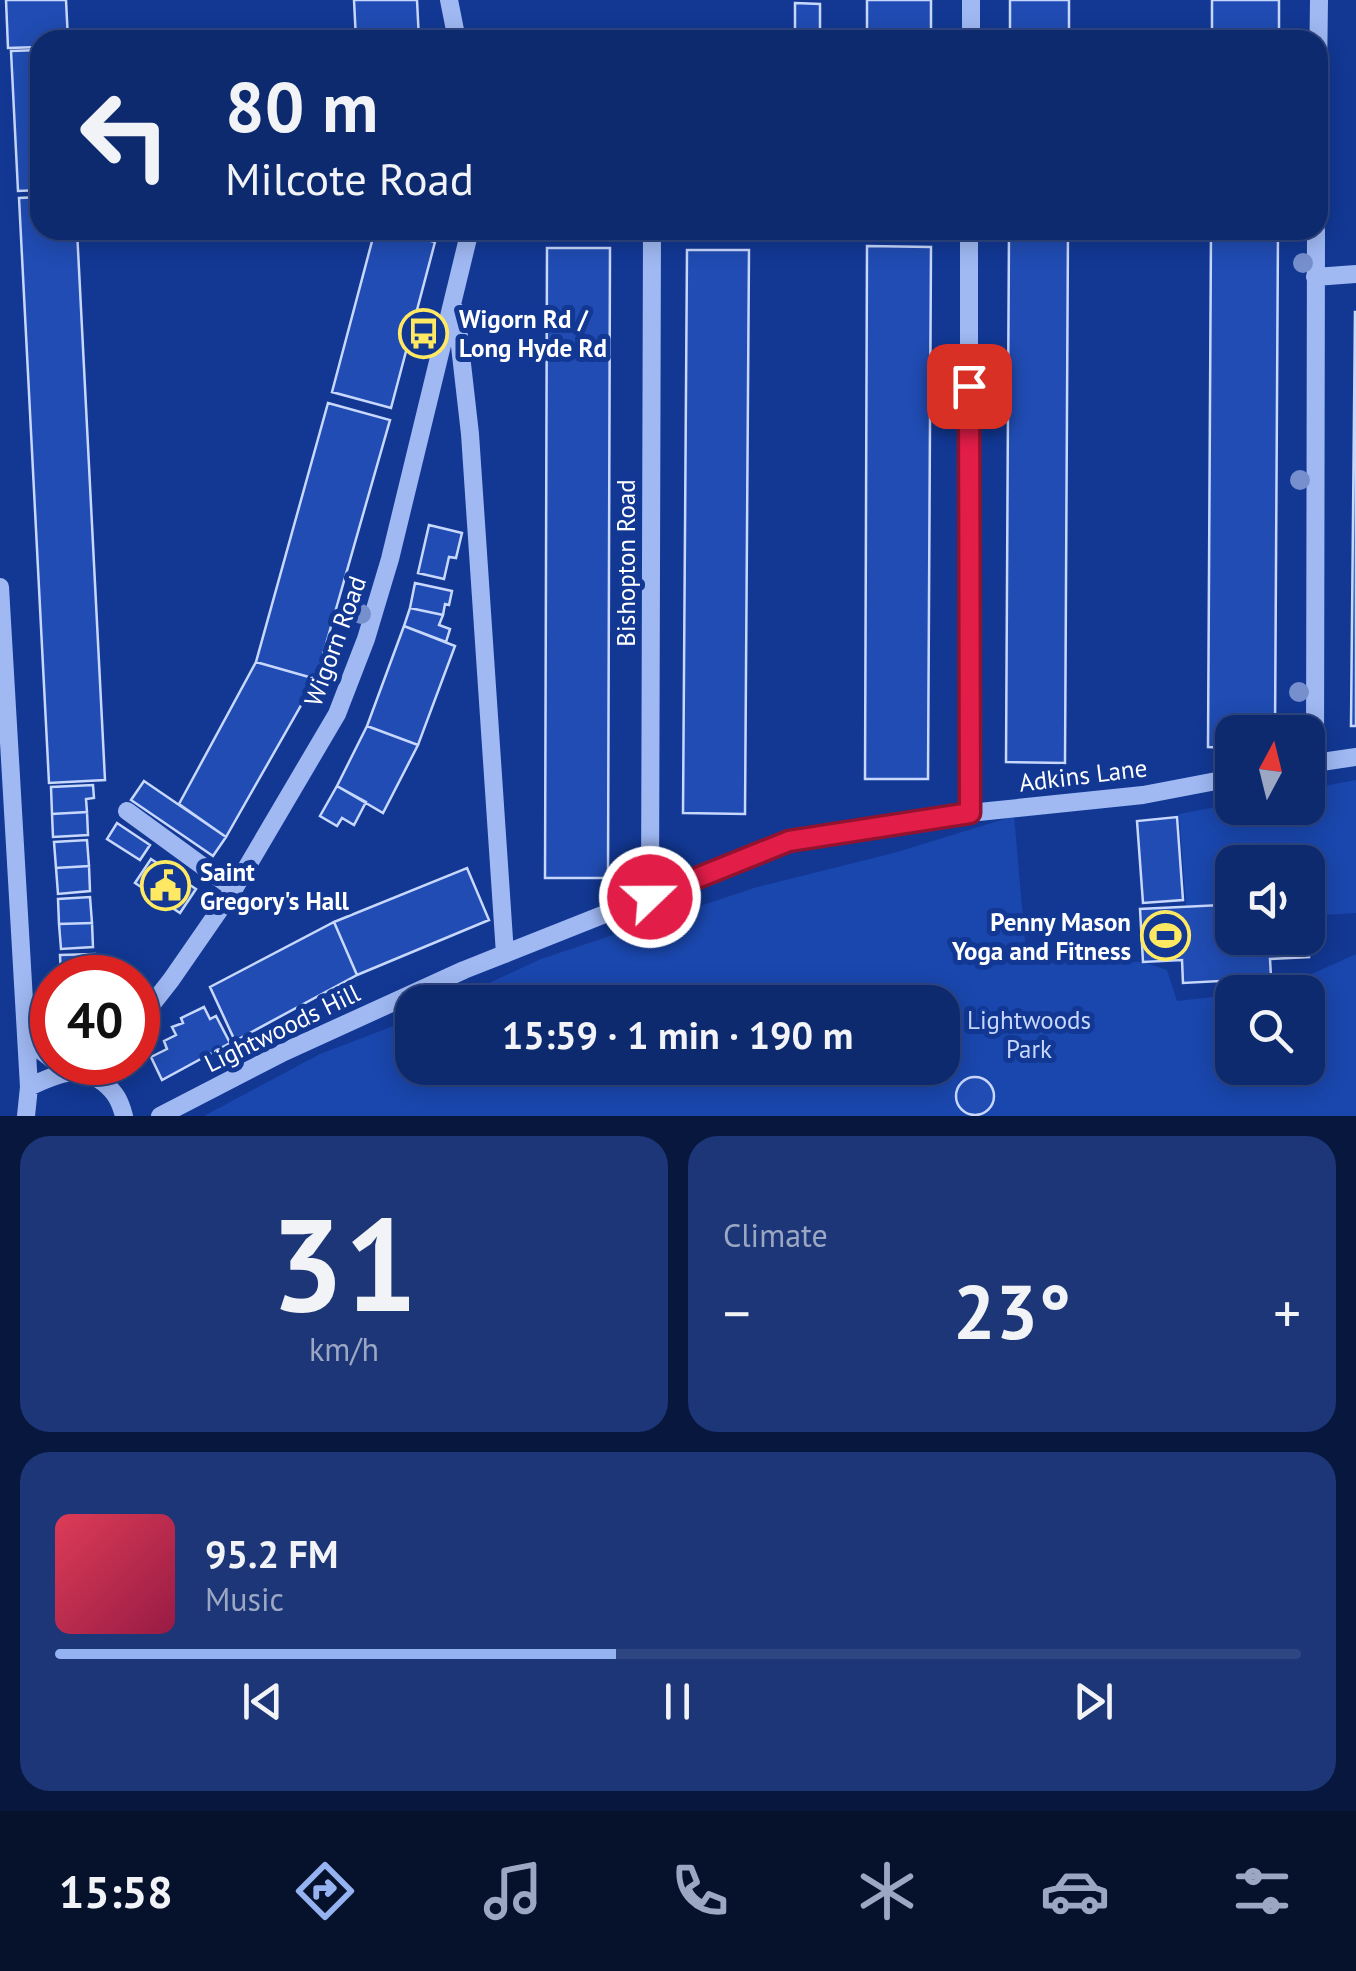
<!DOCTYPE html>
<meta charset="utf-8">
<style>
body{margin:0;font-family:"PT Sans",sans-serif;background:#1c3677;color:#f1f3f6;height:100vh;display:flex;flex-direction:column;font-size:38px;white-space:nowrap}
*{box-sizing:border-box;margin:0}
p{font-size:32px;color:#9ba7c3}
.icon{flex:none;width:55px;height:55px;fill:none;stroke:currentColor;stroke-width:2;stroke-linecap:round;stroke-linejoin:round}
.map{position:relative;height:1116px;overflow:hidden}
.sheet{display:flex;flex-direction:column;gap:20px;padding:20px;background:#08173d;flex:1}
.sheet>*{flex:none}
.guide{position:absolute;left:30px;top:30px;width:1298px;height:210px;border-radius:30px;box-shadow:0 5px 25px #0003,0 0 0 2px #2e4682;background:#0e2a6f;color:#f1f3f6;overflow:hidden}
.needle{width:65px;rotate:7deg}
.tools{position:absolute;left:1215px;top:715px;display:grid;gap:20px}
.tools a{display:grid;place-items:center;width:110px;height:110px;border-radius:20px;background:#0e2a6f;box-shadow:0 5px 25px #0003,0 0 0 2px #2e4682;font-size:50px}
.speed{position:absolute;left:30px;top:955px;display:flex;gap:20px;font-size:50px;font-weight:700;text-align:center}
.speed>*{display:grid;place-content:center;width:130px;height:130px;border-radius:50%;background:#0e2a6f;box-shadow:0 5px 25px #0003,0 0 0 2px #2e4682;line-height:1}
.speed .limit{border:15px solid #d22;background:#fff;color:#111}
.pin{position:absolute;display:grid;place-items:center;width:85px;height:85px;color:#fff;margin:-42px;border-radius:20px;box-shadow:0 5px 15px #0006}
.me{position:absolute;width:110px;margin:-55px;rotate:68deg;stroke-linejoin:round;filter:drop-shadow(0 0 8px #0008)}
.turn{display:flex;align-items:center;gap:35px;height:210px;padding:0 30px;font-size:45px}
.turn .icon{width:130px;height:130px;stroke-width:2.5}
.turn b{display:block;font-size:70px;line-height:85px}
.big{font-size:75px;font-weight:600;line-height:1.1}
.sheet .card{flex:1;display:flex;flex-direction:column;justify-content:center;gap:15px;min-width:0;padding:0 35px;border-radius:30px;background:#1c3677}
.sheet .dial{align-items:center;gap:0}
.dial b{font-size:130px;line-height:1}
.song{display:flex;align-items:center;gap:30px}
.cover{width:120px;height:120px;border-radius:15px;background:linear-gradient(135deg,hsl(350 70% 55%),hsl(340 70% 35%))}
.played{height:10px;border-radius:5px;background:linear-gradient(90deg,#95b2f1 45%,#2e4682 45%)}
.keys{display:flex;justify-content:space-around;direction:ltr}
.heat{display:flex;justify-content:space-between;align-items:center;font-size:55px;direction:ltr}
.sheet .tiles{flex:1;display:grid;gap:20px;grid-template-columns:1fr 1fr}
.card:last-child{grid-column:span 2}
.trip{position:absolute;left:395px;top:985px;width:565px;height:100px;border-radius:30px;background:#0e2a6f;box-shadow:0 5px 25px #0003,0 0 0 2px #2e4682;font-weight:600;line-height:100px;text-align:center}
.tabs{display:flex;height:160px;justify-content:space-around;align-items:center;background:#06112c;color:#9ba7c3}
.tabs .icon{width:70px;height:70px}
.tabs .selected{color:#95b2f1}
.tabs b{font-size:45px;color:#f1f3f6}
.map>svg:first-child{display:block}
</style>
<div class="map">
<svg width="1356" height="1116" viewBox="0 0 1356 1116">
<rect width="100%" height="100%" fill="#123894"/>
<path fill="#1a47ae" d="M1356,780V913L1308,916V862H1232V920H1222L1220,905L1186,906L1179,814L1232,804V808H1308V789Z
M1014,816L1026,953L1081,955L1082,961L1143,962L1167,970L1177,1001L1232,995V1068H1308V992H1258L1274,991L1356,954V1116H204L320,1054L412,1019V1068H942V1002H448L541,959L754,888L894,853Z"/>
<path fill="#204cb3" stroke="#c8d8fd" stroke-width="2.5" d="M6,0H66L68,40H40V47L8,48Z
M354,0H417L419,40H356Z
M867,0H931V40H867Z
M1010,0H1069V40H1010Z
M1212,0H1279V40H1212Z
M795,3L820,4V40H795Z
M40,50V190L18,191L11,51Z
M40,197V230H77L105,780L49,783L19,198Z
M375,230H389L435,242L391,408L332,392Z
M1009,230H1068L1065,763L1006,762Z
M1211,230H1278L1275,732H1232V748L1208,747Z
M867,246L931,247L928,779H865Z
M547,248H610L608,878H545Z
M687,250H749L745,814L683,813Z
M1355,312H1356V726H1351Z
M328,403L390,420L316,679L256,662Z
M429,525L462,533L456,558L449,557L444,579L418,573Z
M415,583L452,591L449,605L445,604L443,615L410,608Z
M410,608L443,615L439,625L450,629L446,642L404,626Z
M404,626L455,646L418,745L367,726Z
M256,662L316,679L226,837L179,804Z
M367,726L418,745L383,813L337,786Z
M144,781L226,837L213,856L131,800Z
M93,785L94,798L86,799L87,812L52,814L51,787Z
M337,786L366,802L354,825L342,818L337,826L320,816Z
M87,812L88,835L53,837L52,814Z
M1177,817L1183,900L1143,903L1137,821Z
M117,823L150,845L140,860L107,839Z
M87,840L89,866L56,868L54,842Z
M151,859L196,889L180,913L135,883Z
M89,866L90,891L58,894L56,868Z
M467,868L489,920L357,975L334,922Z
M90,897L92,923L59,924L58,899Z
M1221,905L1222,920H1232V938H1308V935L1309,957L1270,959L1271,977L1237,979V987L1220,988V981L1183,983L1182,960L1143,962L1140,909Z
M334,922L357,975L235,1041L210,987Z
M92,923L93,947L61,949L59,924Z
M95,954L96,978H61L60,955Z
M204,1007L210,1019L216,1016L230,1043L162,1080L151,1057L167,1049L164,1041L176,1035L172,1027L183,1023L181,1018Z
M956 1096a19 19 0 1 1 38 0a19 19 0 1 1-38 0Z"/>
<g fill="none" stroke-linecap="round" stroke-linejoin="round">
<path stroke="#a0b9f3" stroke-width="18" d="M449,0L457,40
M971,40V0
M1318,78L1319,0
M969,230V813
M1315,277L1356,274
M456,311L470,434L505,954
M0,587L29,1087L26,1116
M1315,762L1316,230
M1308,764L1356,757
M127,811L234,889
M650,897L652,230
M138,1022L171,980L234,889L337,714L366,639L390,559L470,230
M30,1030L39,1049L52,1059
M29,1087C54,1075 79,1063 104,1083C116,1093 120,1101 124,1116
M160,1116L284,1052L464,970L789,841L969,813L1143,795L1232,778"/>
</g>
<g fill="#7690ce">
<circle cx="1303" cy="263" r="10"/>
<circle cx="1300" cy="480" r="10"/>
<circle cx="361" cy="614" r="10"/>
<circle cx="1299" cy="692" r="10"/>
</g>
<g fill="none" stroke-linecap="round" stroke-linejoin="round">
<defs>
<path id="route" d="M650,897L789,841L970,813L969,386"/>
</defs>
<use href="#route" stroke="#92132f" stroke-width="25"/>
<use href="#route" stroke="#e11d48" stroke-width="18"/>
</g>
<defs>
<symbol id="bus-ring" viewBox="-11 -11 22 22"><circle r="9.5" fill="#123894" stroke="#ffe962" stroke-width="1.5"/><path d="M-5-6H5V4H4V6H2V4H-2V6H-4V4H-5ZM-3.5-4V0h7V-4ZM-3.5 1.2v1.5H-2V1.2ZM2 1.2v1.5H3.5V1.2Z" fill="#ffe962"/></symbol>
<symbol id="civic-ring" viewBox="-11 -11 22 22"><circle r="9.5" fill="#123894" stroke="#ffe962" stroke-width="1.5"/><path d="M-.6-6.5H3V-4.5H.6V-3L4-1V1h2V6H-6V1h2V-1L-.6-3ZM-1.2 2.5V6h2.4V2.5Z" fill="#ffe962"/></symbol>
<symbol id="stadium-ring" viewBox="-11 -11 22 22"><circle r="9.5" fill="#123894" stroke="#ffe962" stroke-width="1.5"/><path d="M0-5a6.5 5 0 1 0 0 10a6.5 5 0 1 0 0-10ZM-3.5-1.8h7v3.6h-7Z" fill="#ffe962"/></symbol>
</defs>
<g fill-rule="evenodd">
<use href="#bus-ring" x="396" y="306" width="55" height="55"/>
<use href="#civic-ring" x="138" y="858" width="55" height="55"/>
<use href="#stadium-ring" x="1138" y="908" width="55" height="55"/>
</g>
<g text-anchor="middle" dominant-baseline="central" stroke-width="10" stroke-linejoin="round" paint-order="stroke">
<g font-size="25" font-weight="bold" fill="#fff" stroke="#123894" text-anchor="start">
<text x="459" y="319">Wigorn Rd /<tspan x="459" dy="29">Long Hyde Rd</tspan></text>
<text x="200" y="872">Saint<tspan x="200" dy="29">Gregory's Hall</tspan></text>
<text x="1131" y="922" text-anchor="end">Penny Mason<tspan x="1131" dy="29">Yoga and Fitness</tspan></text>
</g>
<g font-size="25" fill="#fff" stroke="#123894">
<text transform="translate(626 563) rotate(-90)">Bishopton Road</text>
<text transform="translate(335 641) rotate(-70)">Wigorn Road</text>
<text transform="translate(1083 775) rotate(-7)">Adkins Lane</text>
<text transform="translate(282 1028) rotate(-26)">Lightwoods Hill</text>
</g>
<g font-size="25" fill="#c8d8fd" stroke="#123894">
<text x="1029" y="1020">Lightwoods<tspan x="1029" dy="29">Park</tspan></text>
</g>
</g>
</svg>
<div class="tools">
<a><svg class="needle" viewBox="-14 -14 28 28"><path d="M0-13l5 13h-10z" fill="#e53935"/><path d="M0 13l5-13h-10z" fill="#9ba7c3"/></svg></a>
<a><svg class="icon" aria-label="sound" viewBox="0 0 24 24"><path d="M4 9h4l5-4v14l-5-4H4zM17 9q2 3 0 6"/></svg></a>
<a><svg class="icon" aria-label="search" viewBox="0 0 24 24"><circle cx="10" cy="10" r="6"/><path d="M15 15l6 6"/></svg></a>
</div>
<div class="speed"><div class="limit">40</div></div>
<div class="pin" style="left:969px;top:386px;background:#d93025"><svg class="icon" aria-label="arrive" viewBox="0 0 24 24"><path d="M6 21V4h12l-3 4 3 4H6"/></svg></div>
<svg class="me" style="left:650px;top:897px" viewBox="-20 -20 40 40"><circle r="17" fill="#e11d48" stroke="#fff" stroke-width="3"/><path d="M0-11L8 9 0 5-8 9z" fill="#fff"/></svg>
<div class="trip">15:59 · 1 min · 190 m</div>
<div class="guide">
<div class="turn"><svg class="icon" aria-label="left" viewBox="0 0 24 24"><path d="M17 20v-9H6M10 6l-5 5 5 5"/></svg><div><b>80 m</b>Milcote Road</div></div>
</div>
</div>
<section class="sheet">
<div class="tiles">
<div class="card dial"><b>31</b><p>km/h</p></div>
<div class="card"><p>Climate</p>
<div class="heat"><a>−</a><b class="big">23°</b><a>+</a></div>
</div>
<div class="card">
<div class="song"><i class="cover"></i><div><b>95.2 FM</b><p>Music</p></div></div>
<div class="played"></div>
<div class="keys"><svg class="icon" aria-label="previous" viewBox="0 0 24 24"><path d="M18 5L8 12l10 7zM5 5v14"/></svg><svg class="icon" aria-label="pause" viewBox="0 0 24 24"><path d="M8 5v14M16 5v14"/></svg><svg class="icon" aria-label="next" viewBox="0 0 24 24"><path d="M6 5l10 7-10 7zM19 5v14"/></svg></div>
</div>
</div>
</section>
<nav class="tabs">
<b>15:58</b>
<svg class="icon selected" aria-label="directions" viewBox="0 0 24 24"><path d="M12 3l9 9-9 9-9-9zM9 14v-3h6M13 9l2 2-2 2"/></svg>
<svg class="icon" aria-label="music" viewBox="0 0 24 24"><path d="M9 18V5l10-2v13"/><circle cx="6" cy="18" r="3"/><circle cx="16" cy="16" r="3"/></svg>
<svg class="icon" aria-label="phone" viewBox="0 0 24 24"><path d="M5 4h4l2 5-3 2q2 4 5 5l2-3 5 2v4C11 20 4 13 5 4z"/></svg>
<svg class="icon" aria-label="climate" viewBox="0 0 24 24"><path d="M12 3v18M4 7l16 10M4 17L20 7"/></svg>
<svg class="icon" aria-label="car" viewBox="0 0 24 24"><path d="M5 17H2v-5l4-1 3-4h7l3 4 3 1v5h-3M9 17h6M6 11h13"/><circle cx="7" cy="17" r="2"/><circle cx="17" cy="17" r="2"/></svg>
<svg class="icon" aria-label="filters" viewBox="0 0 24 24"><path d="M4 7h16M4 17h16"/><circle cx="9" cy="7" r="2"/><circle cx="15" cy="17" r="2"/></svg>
</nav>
